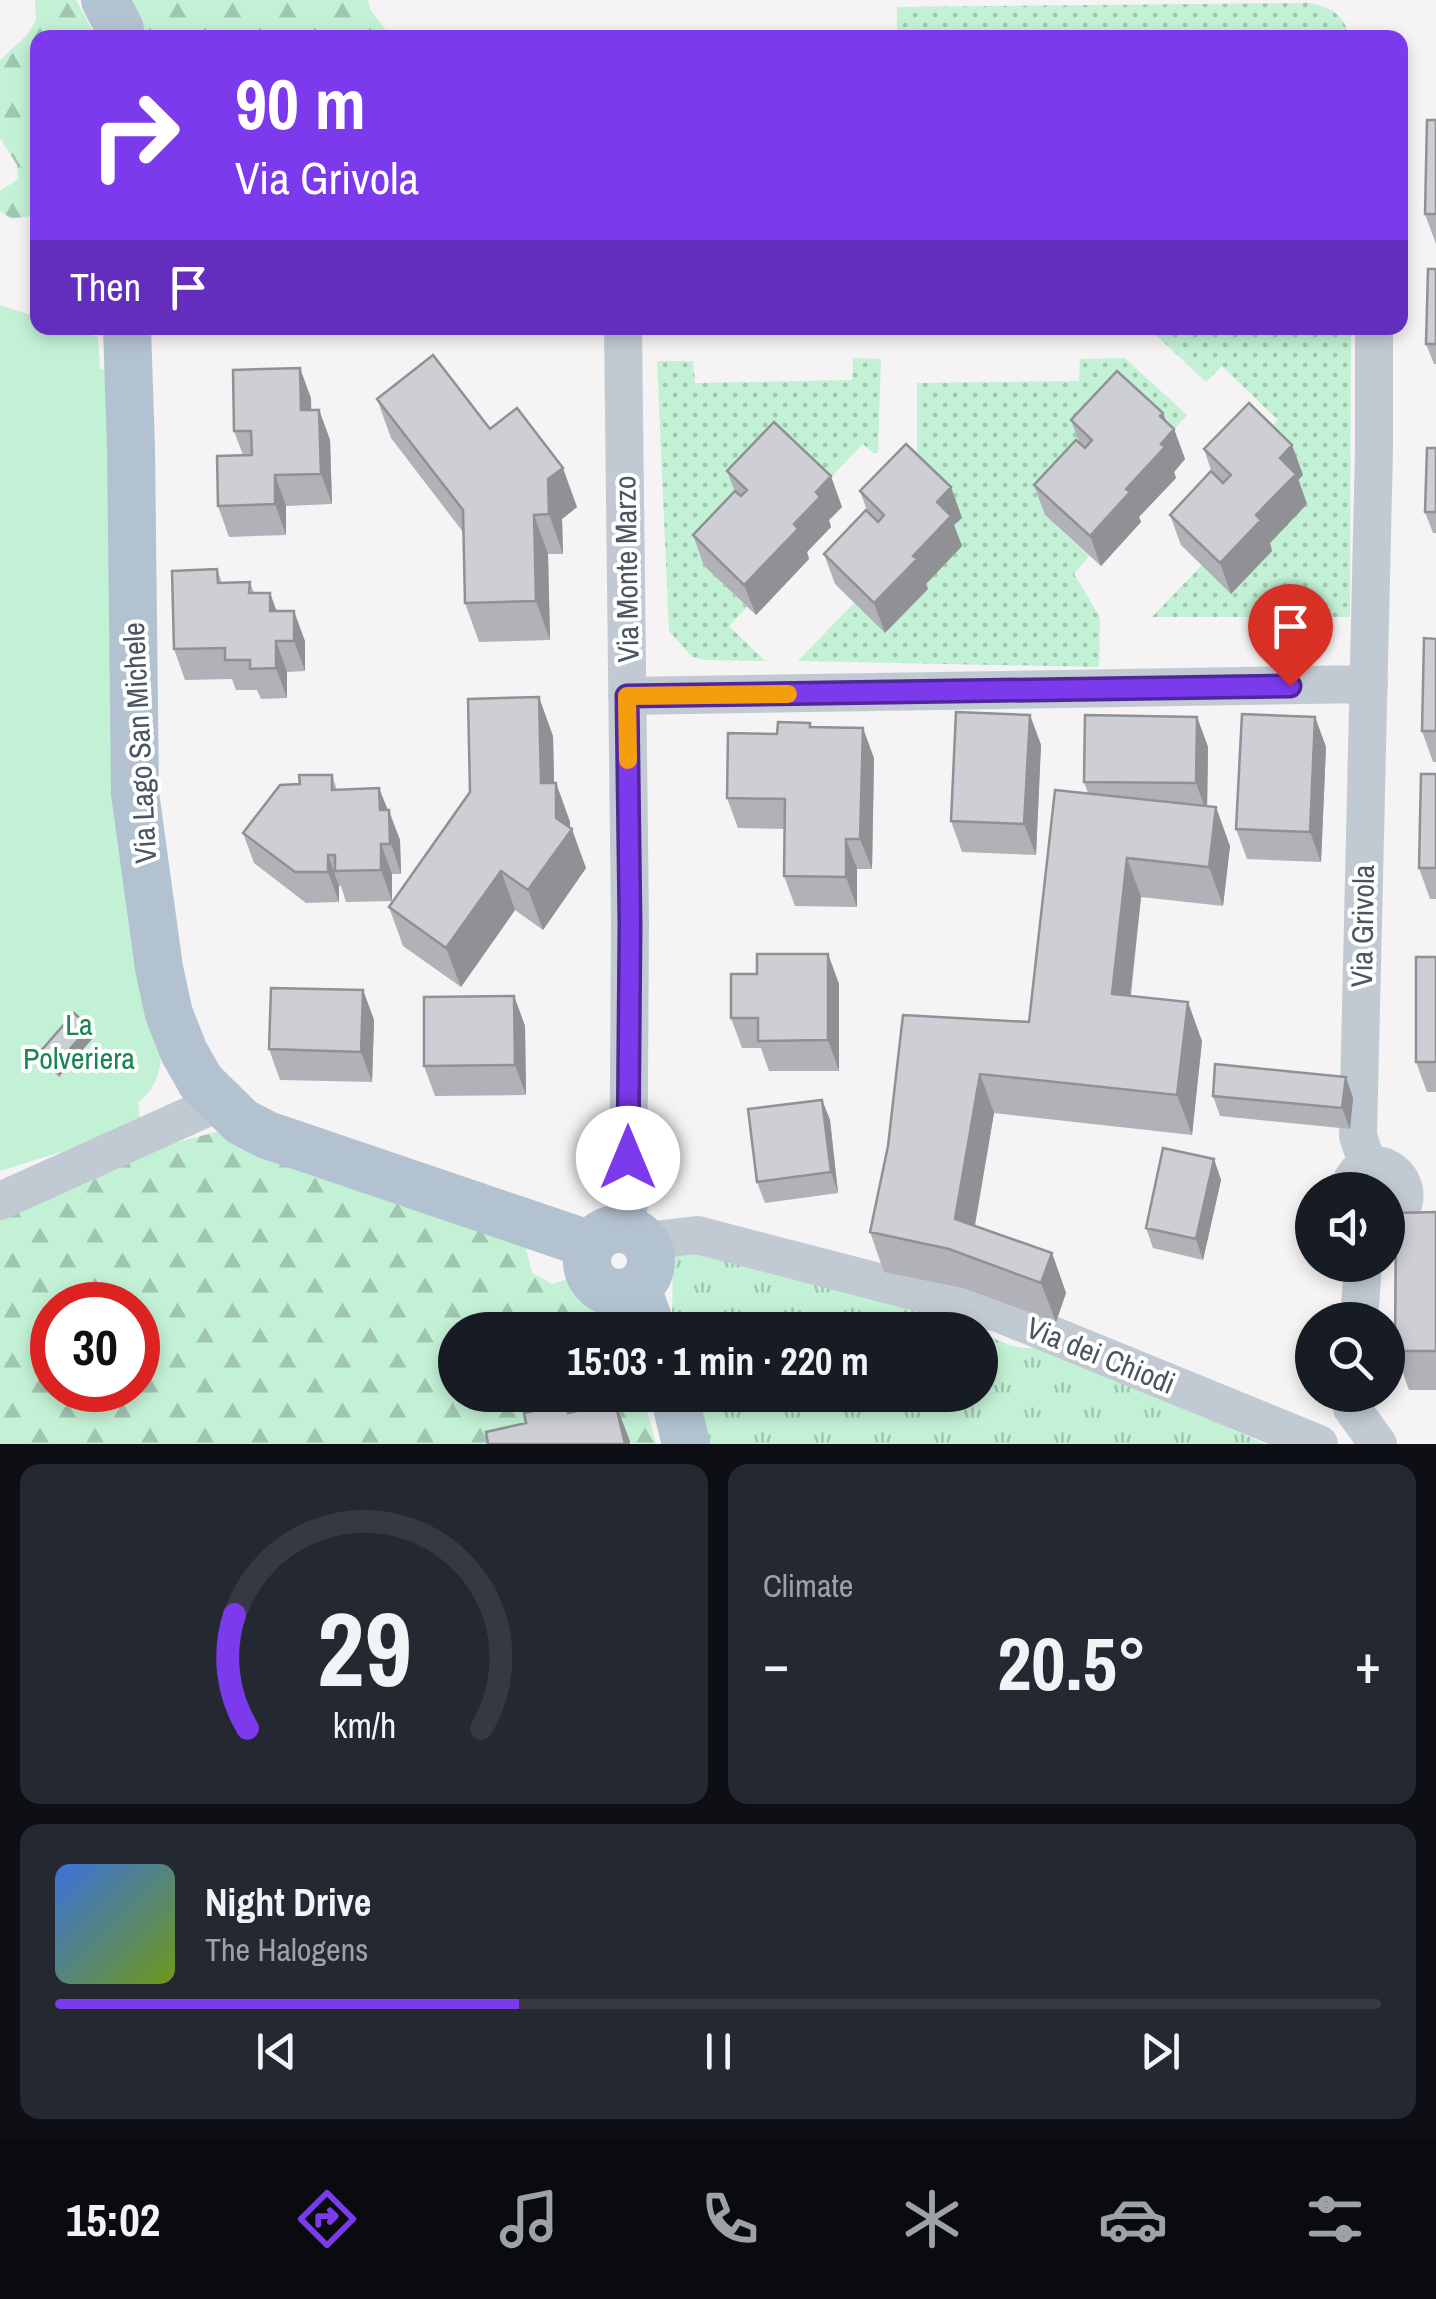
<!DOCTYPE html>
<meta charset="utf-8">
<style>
body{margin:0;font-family:"Archivo Narrow",sans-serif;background:#242831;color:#f1f3f6;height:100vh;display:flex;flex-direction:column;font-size:38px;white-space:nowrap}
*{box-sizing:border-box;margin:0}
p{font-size:32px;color:#9ea1a6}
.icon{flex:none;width:55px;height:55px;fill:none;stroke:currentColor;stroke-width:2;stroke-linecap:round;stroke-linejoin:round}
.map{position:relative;height:1444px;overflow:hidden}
.details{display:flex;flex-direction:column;gap:20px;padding:20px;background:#0d0f14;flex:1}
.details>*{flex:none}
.banner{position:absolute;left:30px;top:30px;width:1378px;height:305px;border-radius:20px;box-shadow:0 5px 15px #0003;background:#7c3aed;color:#fff;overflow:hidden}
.controls{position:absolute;left:1295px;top:1172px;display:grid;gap:20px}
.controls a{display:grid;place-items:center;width:110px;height:110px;border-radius:50%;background:#171b24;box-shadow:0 5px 15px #0003;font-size:50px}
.speed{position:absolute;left:30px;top:1282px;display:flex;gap:20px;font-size:50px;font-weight:700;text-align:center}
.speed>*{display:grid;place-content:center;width:130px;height:130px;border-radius:50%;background:#171b24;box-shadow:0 5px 15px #0003;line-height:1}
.speed .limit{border:15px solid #d22;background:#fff;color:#111}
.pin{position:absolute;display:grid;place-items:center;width:85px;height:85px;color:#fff;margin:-102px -42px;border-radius:50% 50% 50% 0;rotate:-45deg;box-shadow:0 0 10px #0007}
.pin .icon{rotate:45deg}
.me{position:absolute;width:110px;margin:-55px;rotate:0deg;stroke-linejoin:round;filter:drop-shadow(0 0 8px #0008)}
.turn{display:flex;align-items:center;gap:35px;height:210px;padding:0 40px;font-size:45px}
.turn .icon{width:130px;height:130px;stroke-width:2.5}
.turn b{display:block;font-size:70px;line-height:85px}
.then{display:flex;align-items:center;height:95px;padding:0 40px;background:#0003;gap:20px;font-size:38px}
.big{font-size:75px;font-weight:700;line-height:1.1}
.details .tile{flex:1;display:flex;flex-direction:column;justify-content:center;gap:15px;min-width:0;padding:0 35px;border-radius:20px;background:#242831}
.details .dial{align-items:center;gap:0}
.dial svg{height:260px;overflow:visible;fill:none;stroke:#363941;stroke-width:7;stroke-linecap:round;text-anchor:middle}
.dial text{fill:#f1f3f6;stroke:none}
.song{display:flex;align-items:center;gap:30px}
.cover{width:120px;height:120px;border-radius:15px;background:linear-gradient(135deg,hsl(220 70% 55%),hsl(80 70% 35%))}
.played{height:10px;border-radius:5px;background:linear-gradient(90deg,#7c3aed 35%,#363941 35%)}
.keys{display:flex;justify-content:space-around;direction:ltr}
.heat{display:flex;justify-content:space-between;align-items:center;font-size:55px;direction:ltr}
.details .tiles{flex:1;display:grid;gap:20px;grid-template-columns:1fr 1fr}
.tile:last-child{grid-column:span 2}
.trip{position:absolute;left:438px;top:1312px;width:560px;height:100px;border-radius:50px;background:#171b24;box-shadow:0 5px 15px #0003;font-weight:700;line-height:100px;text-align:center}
.tabs{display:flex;height:160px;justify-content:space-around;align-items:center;background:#090b0e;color:#9ea1a6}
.tabs .icon{width:70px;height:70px}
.tabs .active{color:#7c3aed}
.tabs b{font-size:45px;color:#f1f3f6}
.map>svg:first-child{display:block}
</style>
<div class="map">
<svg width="1436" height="1444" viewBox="0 0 1436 1444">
<defs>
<pattern id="grass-tufts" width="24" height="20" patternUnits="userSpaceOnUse" patternTransform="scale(2.5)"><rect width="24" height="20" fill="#c3f1d5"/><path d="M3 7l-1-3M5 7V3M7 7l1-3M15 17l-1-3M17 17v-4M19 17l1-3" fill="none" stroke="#a0c6b0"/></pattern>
<pattern id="forest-firs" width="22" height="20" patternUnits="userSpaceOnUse" patternTransform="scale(2.5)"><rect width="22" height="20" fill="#c3f1d5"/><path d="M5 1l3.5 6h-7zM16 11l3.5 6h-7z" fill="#a0c6b0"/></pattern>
<pattern id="garden-dots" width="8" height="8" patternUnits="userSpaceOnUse" patternTransform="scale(2.5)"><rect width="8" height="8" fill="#c3f1d5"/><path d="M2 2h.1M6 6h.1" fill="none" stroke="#a0c6b0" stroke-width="1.8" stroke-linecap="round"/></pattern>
</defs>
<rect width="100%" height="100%" fill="#f5f3f3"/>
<path fill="url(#grass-tufts)" d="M680,1247L975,1324C993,1341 1020,1354 1044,1345L1265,1444H708L697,1395H980V1330H674L672,1314L673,1261L674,1253Z"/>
<path fill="url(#forest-firs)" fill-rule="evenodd" d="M35,0H76L92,29L93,37L38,38L37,215L12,219L0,211V191L18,179L17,165L0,138V60L27,35L36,20Z
M133,0H368L370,9L391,37H139V23Z
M231,1128L524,1241L532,1273L552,1284L573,1278L594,1294L620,1330H455V1395H643L656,1444H0V1213L152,1149ZM52,1305H138V1390H52Z"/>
<path fill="#c3f1d5" d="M0,305L37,317L38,328H70L98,337L100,368L120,378L162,1046C161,1069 157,1089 138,1102L141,1127L0,1171Z"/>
<path fill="url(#garden-dots)" d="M1308,3C1332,7 1343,14 1350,37L897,38V7Z
M1160,328H1351L1350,617H1152L1202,565L1232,593L1272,551L1267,546L1291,488L1303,475L1263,436L1278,420L1222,366L1206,382L1157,336Z
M853,358L881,359L878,453H873L863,444L821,487L704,566L747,607L729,626L765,661L706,660L692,657L669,631L657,361H693L695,383L852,380Z
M1125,358L1187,415L1167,437L1045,515L1089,556L1074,574L1100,617L1099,667L798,661L854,603L886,633L924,586L948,532L961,518L917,474V383L1079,381L1080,359Z"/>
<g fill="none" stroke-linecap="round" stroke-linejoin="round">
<path stroke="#c1cad2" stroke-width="38" d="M623,328L630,924L628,1230
M627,696L1369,684
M1368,1166L1358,1136L1374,449V328
M1348,1190C1366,1132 1436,1189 1388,1222
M0,1201L220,1102
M645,1241L697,1235L998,1313L1319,1444
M1359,1320L1363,1265
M1353,1395L1352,1408L1378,1444"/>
<path stroke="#b3c2d1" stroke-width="48" d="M105,0L120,29V38
M127,328L131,449L135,793L159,968L169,1014L184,1052L201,1082L242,1122L267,1135L591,1245
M587 1261a32 32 0 1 1 64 0a32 32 0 1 1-64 0Z
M637,1288L652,1330
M674,1395L686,1444"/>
</g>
<path fill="#b0b2b7" d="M1436,120V244L1425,214Z
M1436,269V364H1434L1426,344Z
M182,328H296V334L184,335Z
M311,398V410H319L330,440L332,504L286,506V535L229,537L218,506L243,455L234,431Z
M377,399L490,429L577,507L562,519L563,554H548L550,640L479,642L465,603L463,532L391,438Z
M1163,413L1166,421L1174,429L1185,459L1174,472L1176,478L1139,517L1141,522L1101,566L1045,515L1034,485L1079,442L1071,420Z
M1292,445L1303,475L1299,480L1307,504L1270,543L1272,551L1231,594L1181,545L1170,515L1212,473L1204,449Z
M1436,448V533H1433L1425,512Z
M727,471L842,507L829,520L831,527L807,552L809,559L756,615L704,566L693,535L735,492Z
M951,487L962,518L954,525L962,546L926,584L928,589L885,633L835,584L824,554L868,513L860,491Z
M217,569L222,583L250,582L254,593H270L276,611L305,641V671L287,672V698L261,699L257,690H236L232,679L185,680L174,649Z
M1436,639V762H1433L1422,731Z
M1030,715L1041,745L1036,855L962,852L951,821Z
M1197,717L1208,747L1207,806L1230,846L1223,906L1141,897L1131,996L1202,1041L1192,1135L994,1113L975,1226L1052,1253L1066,1293L1056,1322L963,1288L884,1272L870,1232L888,1146L1029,1022L1088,793L1084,782Z
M1315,717L1326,747L1321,862L1247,859L1236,829Z
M810,723L811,727L874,758L872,869H857V907L795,906L784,876L785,829L738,828L727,798L777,734Z
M553,736L554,783H556L570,822V828L586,868L543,930L515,910L461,987L403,946L389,907Z
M1436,774V899H1430L1419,868Z
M332,775L337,790L389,810L400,840L401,874H392V901L346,902L341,886H339V902L306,903L254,863L243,833L300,784Z
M828,954L839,984V1071H769L761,1048H742L731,1018L757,974Z
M1436,957V1092H1427L1416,1062Z
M363,990L374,1020L372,1082L280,1080L269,1049Z
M514,996L525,1026L526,1095L435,1096L424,1066Z
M93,1038L59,1077L43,1062L40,1052Z
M1346,1077L1353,1098L1350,1129L1220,1116L1213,1096Z
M822,1100L830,1120L838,1193L765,1203L757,1182Z
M1214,1159L1221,1180L1203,1260L1153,1248L1146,1228Z
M1436,1212V1390H1409L1395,1351Z"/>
<path fill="#909195" d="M300,368L311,398L312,440L301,410Z
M319,410L330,440L332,504L321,474Z
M1163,413L1170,433L1174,429L1185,459L1174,472L1176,478L1139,517L1141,522L1101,566L1090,536L1161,444L1160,416Z
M1292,445L1303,475L1298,480L1307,504L1270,543L1272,551L1231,594L1220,563L1256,515L1280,458Z
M563,468L577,507L562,519L563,554L549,514L548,479Z
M275,475L286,506V535L275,504Z
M831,476L842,507L829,520L831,527L807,552L809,559L756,615L744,585L794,524L816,492Z
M951,487L962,518L954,525L962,546L926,584L928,589L885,633L874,603L913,556L937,502Z
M534,515L548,554L550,640L536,601Z
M270,593L281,623L270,611Z
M294,611L305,641V671L294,641Z
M276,641L287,672V698L276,668Z
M539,697L553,736L555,822L541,783Z
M1030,715L1041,745L1036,855L1024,824Z
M1197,717L1208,747L1207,814L1196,783Z
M1315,717L1326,747L1321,862L1310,832Z
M863,728L874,758L872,869L860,839Z
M556,783L570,822V831L572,829L586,868L543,930L528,890L556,818Z
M379,788L400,840L401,874L380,810Z
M1216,807L1230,846L1223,906L1209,867Z
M846,839L857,869V907L846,877Z
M381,844L392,874V901L381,870Z
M328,855L339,886V902L328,872Z
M1127,858L1141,897L1126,1033L1112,994Z
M501,871L515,910L461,987L446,948Z
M828,954L839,984V1071L828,1040Z
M363,990L374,1020L372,1082L361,1052Z
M514,996L525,1026L526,1095L515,1065Z
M1188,1002L1202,1041L1192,1135L1177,1095Z
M89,1027L93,1038L59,1077L55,1066Z
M980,1074L994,1113L969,1258L955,1219Z
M1346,1077L1353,1098L1350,1129L1342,1108Z
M822,1100L830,1120L838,1193L831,1172Z
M1214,1159L1221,1180L1203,1260L1196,1239Z
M1052,1253L1066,1293L1056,1322L1041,1283Z
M615,1402L630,1441V1444H625Z"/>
<path fill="#cdcfd5" stroke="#909195" stroke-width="2.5" d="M1427,120H1436V214H1425Z
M1428,269H1436V344H1426Z
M433,355L490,429L517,408L563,468L548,479L549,514L534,515L536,601L465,603L463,510L377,399Z
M300,368L301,410H319L321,474L275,475V504L218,506L217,456L252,455L251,431H234L233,370Z
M1117,371L1163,413L1160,416L1174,429L1161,444L1165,447L1126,489L1130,492L1090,536L1034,485L1076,440L1085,448L1092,440L1071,420Z
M1249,403L1292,445L1280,458L1296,474L1256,515L1261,520L1220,563L1170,515L1211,471L1223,483L1231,475L1204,449Z
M774,422L831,476L816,492L820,497L794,524L798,529L744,585L693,535L735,491L741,496L747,490L727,471Z
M906,444L951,487L937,502L951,516L913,556L917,559L874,603L824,554L866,510L878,522L884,515L860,491Z
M1427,448H1436V512H1425Z
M217,569L218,583L250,582L249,593H270V611H294V641H276V668L250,669V660H225V648L174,649L172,571Z
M1424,638L1436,639V731H1422Z
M539,697L541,783H556V818L572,829L528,890L501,871L446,948L389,907L470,792L468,699Z
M956,712L1030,715L1024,824L951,821Z
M1242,714L1315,717L1310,832L1236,829Z
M1085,715L1197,717L1196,783L1084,782Z
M778,722L810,723V727L863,728L860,839H846V877L784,876L785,799L727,798L728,733L777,734Z
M1421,774H1436V868H1419Z
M299,775H332V790L379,788L380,810H389L390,844H381V870L335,871V855H328V872H295L243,833L280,785L300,784Z
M1055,790L1216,807L1209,867L1127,858L1112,994L1188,1002L1177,1095L980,1074L955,1219L1052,1253L1041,1283L949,1249L870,1232L888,1146L903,1015L1029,1022Z
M757,954H828V1040L758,1041V1018H731V974H757Z
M1416,957H1436V1062H1416Z
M271,988L363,990L361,1052L269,1049Z
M514,996L515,1065L424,1066V997Z
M74,1013L89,1027L55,1066L40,1052Z
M1215,1064L1346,1077L1342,1108L1213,1096Z
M822,1100L831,1172L757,1182L748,1109Z
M1163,1148L1214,1159L1196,1239L1146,1228Z
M1436,1212V1351H1395L1396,1213Z
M615,1402L625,1444H488L486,1432L526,1423L524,1413L566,1403L568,1413Z"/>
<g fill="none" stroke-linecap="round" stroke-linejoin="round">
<defs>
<path id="route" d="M628,1158L630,924L627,696L1290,686"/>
</defs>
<use href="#route" stroke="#51269a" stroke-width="25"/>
<use href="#route" stroke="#7c3aed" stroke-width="18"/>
<path stroke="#f59e0b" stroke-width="18" d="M628,760L627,696L788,694"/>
</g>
<g text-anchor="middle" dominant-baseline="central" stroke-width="8" stroke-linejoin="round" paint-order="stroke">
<g font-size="30" fill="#4a5661" stroke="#fff">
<text transform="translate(626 569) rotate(-91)">Via Monte Marzo</text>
<text transform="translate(139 743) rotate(-93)">Via Lago San Michele</text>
<text transform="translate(1362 926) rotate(-89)">Via Grivola</text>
<text transform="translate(1101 1355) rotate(22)">Via dei Chiodi</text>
</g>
<g font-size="30" fill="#17864f" stroke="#fff">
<text x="79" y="1024">La<tspan x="79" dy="34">Polveriera</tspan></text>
</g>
</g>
</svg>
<div class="controls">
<a><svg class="icon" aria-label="sound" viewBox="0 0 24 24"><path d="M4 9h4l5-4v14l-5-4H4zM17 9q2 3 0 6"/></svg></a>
<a><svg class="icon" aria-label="search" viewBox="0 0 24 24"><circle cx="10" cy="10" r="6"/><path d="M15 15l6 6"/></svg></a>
</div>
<div class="speed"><div class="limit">30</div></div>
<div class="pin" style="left:1290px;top:686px;background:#d93025"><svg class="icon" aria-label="arrive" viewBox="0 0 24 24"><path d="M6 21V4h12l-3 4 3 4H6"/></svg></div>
<svg class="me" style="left:628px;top:1158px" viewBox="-20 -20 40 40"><circle r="19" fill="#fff"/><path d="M0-13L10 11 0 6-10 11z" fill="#7c3aed"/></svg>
<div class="trip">15:03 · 1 min · 220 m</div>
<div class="banner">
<div class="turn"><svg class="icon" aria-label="right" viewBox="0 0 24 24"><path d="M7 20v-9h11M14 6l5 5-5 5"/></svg><div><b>90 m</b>Via Grivola</div></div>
<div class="then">Then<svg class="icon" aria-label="arrive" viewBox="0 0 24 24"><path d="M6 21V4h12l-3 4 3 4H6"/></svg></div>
</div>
</div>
<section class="details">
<div class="tiles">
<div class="tile dial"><svg viewBox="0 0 100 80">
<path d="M14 69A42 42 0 1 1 86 69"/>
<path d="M14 69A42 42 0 0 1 10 34" stroke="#7c3aed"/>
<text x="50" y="56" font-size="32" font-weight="700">29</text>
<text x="50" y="72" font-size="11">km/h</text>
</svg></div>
<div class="tile"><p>Climate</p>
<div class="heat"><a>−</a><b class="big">20.5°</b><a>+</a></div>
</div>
<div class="tile">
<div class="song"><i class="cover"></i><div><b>Night Drive</b><p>The Halogens</p></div></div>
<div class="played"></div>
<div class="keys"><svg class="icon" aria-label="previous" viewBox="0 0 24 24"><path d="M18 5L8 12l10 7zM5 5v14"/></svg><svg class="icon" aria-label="pause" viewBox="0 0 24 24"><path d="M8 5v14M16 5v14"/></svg><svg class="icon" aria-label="next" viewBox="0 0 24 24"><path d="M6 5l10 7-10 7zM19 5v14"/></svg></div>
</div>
</div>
</section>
<nav class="tabs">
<b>15:02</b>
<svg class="icon active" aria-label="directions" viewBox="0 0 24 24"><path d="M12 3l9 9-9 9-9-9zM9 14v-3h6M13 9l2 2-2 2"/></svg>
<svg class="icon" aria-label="music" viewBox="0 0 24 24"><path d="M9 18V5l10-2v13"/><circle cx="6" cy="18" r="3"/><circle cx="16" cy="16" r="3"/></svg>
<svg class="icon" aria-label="phone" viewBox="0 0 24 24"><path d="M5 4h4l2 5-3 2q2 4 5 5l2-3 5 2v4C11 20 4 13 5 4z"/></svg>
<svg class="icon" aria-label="climate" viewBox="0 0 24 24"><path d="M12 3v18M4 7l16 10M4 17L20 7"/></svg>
<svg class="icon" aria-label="car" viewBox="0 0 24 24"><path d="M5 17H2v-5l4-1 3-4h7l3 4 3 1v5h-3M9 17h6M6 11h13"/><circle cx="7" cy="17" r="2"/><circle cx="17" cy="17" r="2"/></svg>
<svg class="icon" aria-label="filters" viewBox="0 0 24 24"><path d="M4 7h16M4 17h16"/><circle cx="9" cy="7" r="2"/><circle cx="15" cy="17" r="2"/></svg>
</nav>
